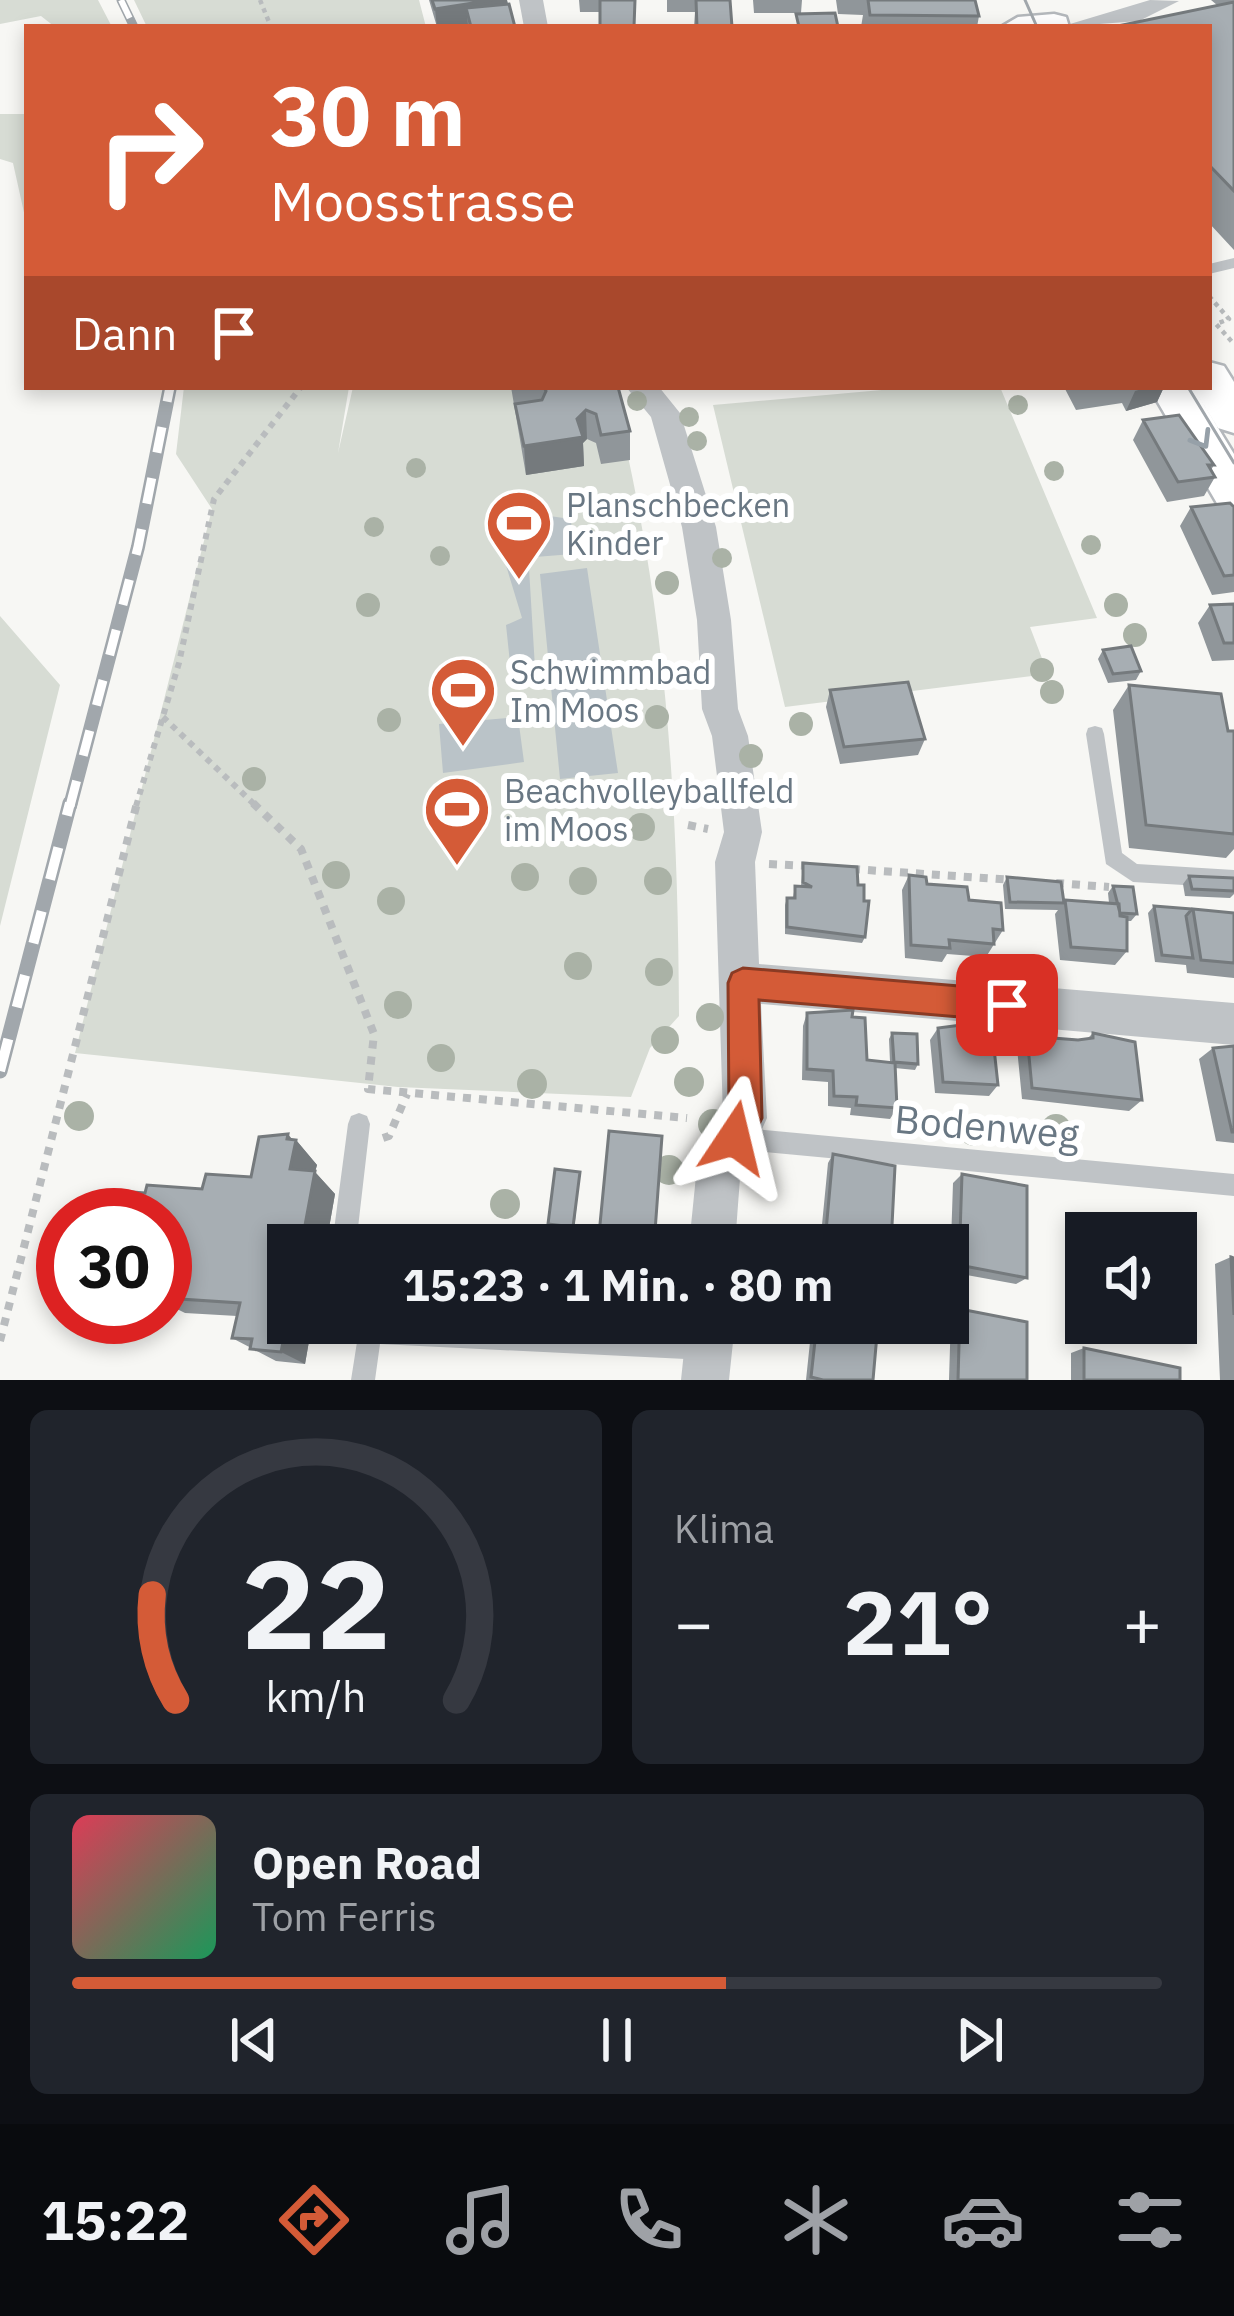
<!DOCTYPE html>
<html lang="de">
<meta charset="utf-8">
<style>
body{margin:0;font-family:"IBM Plex Sans",sans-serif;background:#20242c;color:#f1f3f6;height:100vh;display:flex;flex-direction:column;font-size:45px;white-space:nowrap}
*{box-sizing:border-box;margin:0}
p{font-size:39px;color:#9ea1a6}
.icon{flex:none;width:66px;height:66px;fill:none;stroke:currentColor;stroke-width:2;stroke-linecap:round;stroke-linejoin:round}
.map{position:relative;height:1380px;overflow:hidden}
.sheet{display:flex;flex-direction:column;gap:30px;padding:30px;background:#0d0f14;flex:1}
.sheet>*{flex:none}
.guide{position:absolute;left:24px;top:24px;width:1188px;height:366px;border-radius:0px;box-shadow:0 6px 18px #0003;background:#d45b37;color:#fff;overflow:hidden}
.tools{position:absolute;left:1065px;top:1212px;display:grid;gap:24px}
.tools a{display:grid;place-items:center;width:132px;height:132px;border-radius:0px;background:#171b24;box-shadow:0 6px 18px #0003;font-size:60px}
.speed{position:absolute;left:36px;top:1188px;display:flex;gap:24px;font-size:60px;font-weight:700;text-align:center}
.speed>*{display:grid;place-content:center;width:156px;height:156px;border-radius:50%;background:#171b24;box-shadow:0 6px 18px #0003;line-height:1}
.speed .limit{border:18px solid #d22;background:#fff;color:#111}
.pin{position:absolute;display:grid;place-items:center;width:102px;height:102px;color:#fff;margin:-51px;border-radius:24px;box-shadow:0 6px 18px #0006}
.me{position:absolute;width:132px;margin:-66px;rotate:10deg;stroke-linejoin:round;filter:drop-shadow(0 0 9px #0008)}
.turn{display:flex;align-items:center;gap:42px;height:252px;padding:0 48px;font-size:54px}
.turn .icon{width:156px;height:156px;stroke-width:2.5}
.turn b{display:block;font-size:84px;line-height:102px}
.then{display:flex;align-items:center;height:114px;padding:0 48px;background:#0003;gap:24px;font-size:45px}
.big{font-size:90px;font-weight:800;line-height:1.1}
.sheet .card{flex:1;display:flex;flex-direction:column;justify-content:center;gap:18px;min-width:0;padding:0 42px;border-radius:18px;background:#20242c}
.sheet .dial{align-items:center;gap:0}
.dial svg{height:312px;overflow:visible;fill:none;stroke:#363941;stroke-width:7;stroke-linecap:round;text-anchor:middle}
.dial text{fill:#f1f3f6;stroke:none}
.song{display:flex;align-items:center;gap:36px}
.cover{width:144px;height:144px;border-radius:18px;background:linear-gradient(135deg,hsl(350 70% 55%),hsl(150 70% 35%))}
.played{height:12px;border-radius:6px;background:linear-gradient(90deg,#d45b37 60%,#363941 60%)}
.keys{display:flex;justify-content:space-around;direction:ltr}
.heat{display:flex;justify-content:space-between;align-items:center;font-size:66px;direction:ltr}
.sheet .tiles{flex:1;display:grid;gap:30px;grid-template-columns:1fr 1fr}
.card:last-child{grid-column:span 2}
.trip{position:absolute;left:267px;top:1224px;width:702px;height:120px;border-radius:0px;background:#171b24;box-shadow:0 6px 18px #0003;font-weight:800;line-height:120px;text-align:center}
.tab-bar{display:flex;height:192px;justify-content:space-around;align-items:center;background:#090b0e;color:#9ea1a6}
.tab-bar .icon{width:84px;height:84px}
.tab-bar .active{color:#d45b37}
.tab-bar b{font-size:54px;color:#f1f3f6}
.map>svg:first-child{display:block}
</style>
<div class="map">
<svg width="1234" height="1380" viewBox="0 0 1234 1380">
<rect width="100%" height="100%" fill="#f7f7f4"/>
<path fill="#d7dcd4" d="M0,0H98L112,27H55L41,16L0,24Z
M134,0H419L426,27H147Z
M0,114H27V226L13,163L0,159Z
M184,387H349L338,453L353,387H612C666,604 678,793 679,1016L650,1048L631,1097L398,1087L75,1053L212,509L176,454Z
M915,387H1000L1097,618L1030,627L1048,674L785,707L713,405Z
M0,616L60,685L0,926Z"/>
<path fill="#bac3c8" d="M513,511L571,519L573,554L535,557L529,568L535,668L510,663L506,625L522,618L505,562Z
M587,568L618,773L560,779L540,574Z
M518,717L524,762L443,773L439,724Z"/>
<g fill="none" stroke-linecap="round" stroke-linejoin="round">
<defs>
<path id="secondary" d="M1054,14L1066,17L1069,27H1001L1018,17Z
M1209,362L1224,366L1234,382V433L1218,428L1193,387H1209Z
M1149,387H1193L1234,454V510L1218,505Z"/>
</defs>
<use href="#secondary" stroke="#b4b8bc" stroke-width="5"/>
<path stroke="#b9bcbe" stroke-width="4.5" stroke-dasharray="4.5 4.5" stroke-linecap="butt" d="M260,0L271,27
M1209,296L1229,319L1216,324L1234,344"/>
<path stroke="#b9bcbe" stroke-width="6" stroke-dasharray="6 6" stroke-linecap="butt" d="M163,717L256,806
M136,806L179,663L214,499L301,387"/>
<path stroke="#b9bcbe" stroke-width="8" stroke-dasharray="8 8" stroke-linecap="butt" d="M253,803L301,849L374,1034L368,1089L687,1118
M688,825L708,829
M769,864L809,866
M852,869L1013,880
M1056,883L1109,887
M383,1138L389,1136L407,1094
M0,1341L137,803"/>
<path fill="#bfc3c6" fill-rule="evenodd" d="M1234,258V268L1209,274V264Z
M1095,726L1102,728L1104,734L1122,853L1137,864L1234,870V888L1133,882L1106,864L1086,734L1088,728Z
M359,1113L367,1116L370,1124L356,1245H332L348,1124L351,1116Z
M734,1127L1234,1174V1196L734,1149L726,1146L723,1138L726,1130Z
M340,1323H432L706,1336L714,1340L718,1348L714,1356L706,1360L380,1344L375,1380H351L357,1342L345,1338Z"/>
<path fill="#bfc3c6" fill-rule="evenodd" d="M519,0H543L548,27H524Z
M1150,0L1179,1L1139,21L1060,27Z
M626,387H659L680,413L716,527L731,620L738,709L748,736L762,832L755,862L759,964L1234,1003V1045L761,1004L767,1118L740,1178L735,1245H689L696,1176L723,1116L715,862L724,832L712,736L702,709L697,620L682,527L651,417Z
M687,1323H735L729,1380H681Z"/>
<use href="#secondary" fill="#fff" fill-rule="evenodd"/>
<path stroke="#a1a7ac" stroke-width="3" d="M1025,0L1037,27
M1188,387L1234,463"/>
<defs>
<path id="rail-far2" d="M121,0L134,27"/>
<path id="rail-far1" d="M70,806L138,547L170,387"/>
<path id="rail" d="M0,1071L70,803"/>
</defs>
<use href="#rail-far2" stroke="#a1a7ac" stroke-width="9"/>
<use href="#rail-far1" stroke="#a1a7ac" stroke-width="14"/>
<use href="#rail" stroke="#a1a7ac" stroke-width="15"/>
<use href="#rail-far2" stroke="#fff" stroke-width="6" stroke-dasharray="20" stroke-linecap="butt"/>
<use href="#rail-far1" stroke="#fff" stroke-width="9" stroke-dasharray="26" stroke-linecap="butt"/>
<use href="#rail" stroke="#fff" stroke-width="10" stroke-dasharray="33" stroke-linecap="butt"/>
</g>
<g fill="#aab2a6">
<circle cx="637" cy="401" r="10"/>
<circle cx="1018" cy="405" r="10"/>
<circle cx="689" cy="417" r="10"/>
<circle cx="697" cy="441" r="10"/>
<circle cx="416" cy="468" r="10"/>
<circle cx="1054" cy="471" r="10"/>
<circle cx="652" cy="511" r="10"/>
<circle cx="374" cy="527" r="10"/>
<circle cx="1091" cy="545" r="10"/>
<circle cx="440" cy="556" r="10"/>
<circle cx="722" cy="558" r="10"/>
<circle cx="667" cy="583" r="12"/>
<circle cx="368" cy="605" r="12"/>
<circle cx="1116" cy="605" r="12"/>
<circle cx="1135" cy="635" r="12"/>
<circle cx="1042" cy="670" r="12"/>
<circle cx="1052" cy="692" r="12"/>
<circle cx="657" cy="717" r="12"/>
<circle cx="389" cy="720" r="12"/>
<circle cx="801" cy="724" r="12"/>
<circle cx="751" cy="756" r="12"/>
<circle cx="254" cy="779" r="12"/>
<circle cx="641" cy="827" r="14"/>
<circle cx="336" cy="875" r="14"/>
<circle cx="525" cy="877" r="14"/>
<circle cx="583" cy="881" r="14"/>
<circle cx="658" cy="881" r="14"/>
<circle cx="391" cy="901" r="14"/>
<circle cx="578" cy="966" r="14"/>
<circle cx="659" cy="972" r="14"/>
<circle cx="398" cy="1005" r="14"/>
<circle cx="710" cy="1017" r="14"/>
<circle cx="665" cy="1040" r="14"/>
<circle cx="441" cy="1058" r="14"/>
<circle cx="689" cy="1082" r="15"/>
<circle cx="532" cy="1084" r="15"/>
<circle cx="79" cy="1116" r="15"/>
<circle cx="713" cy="1124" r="15"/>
<circle cx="1056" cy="1129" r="15"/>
<circle cx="974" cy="1131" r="15"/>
<circle cx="669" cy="1170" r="15"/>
<circle cx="505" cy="1204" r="15"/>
</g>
<path fill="#90969a" d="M429,0H507L515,27H468V25L437,27Z
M579,0H635L600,12H580Z
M667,0H730L732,27H694L695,12H667Z
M753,0H802L801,13H754Z
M836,0H975L979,16L977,27H861L863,15L838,14Z
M1211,0H1234V250L1209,223V27L1217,5Z
M511,387H618L630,431V460L601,464L596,443L587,439L583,443L584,466L526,475Z
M1064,387H1164L1157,402L1126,411L1122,403L1076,410Z
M1143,420L1214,465L1211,470L1215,477L1204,496L1167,502L1133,440Z
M1191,507H1234V592L1212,595L1180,526Z
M1234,604V660L1212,661L1198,623L1210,605Z
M1103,650L1141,671L1136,680L1108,683L1098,659Z
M1129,685L1228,731H1234V849L1226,858L1129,848L1113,710Z
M830,690L925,739L918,755L840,764L826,707Z
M803,863L858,885L865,937L862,943L785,934V905L787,898H793L795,886H801Z
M909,875L969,900L1003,930L986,957L947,954L942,962L905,958L902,890Z
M1189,876L1234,878V894L1230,898L1185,896L1183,884Z
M1007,877L1064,902L1109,903L1108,893L1113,886L1137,914L1131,921H1127V951L1115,965L1060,960L1055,914L1058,910L1005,909L1003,885Z
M1154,906L1234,913V978L1187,973L1186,965L1155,962L1148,913Z
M807,1013L852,1017L867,1060L890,1062L889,1039L892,1033L918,1064L915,1070L895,1068L897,1108L890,1119L850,1115L851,1108L828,1106V1082L802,1080L803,1026Z
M938,1028L977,1029L998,1085L989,1096L935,1093L930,1040Z
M1093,1033L1142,1100L1129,1111L1022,1099L1017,1048L1027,1036L1078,1040L1087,1039Z
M1234,1046V1143L1216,1141L1199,1059L1213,1048Z
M292,1139L296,1140L317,1165L315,1172L335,1194L326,1245H288V1323H322V1325L312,1324L305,1364L276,1361L232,1338L237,1316L185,1313L165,1303V1215L145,1193L202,1189L251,1177Z
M833,1154L891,1245H820L828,1163Z
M580,1172L574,1231L549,1228L548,1224Z
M962,1174L1027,1278L1016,1284L950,1272L953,1183Z
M1231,1257L1234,1258V1380H1220L1215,1264Z
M960,1309L1027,1380H949L951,1314Z
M812,1323H878L873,1380H806Z
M1084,1348L1180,1380H1071V1353Z"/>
<path fill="#757a7d" d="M492,0H507L509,18L466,8L468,25L437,27L435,9Z
M1149,387H1164L1157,402L1126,411L1135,391Z
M586,410L587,439L583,443L584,466L526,475L524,446L577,419Z
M288,1134L295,1143L296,1140L317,1165L315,1172L335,1194L326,1245H313L303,1236L290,1169Z
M288,1317V1323L312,1324L305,1364L281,1352Z"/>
<path fill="#a7aeb3" stroke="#757a7d" stroke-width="3" d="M432,0H492L435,9Z
M600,0H635L634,27H600Z
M696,0H730L732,27H697Z
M868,0H975L979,16L870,15Z
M1234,2V191L1209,165V27H1113Z
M509,4L515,27H471L466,8Z
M835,13L838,27H799L796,14Z
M544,387H618L630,431L601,435L596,414L586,410L577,419L583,437L524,446L515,404L542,400L546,391Z
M1179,415L1214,465H1208L1215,477L1178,482L1143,420Z
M1230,503L1234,507V575L1224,576L1191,507Z
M1234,604V643H1224L1210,605Z
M1131,646L1141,671L1113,674L1103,650Z
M908,682L925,739L844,747L830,690Z
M1129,685L1221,694L1228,731H1234V834L1146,825Z
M803,863L857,867L858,885H864V901H869L865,937L787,927V898H795V886L812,887L803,882Z
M909,875L926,877L927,884L967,887L969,900L1001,903L1003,930L993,929L994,944L949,940L950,948L911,945Z
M1189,876L1234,878V891L1192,889Z
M1007,877L1061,882L1064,903L1010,902Z
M1113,886L1133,887L1137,914L1120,913Z
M1065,900L1119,904L1120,916L1127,917V951L1071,947Z
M1154,906L1192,909L1186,916L1193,958L1162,955Z
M1193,909L1234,913V963L1201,960Z
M853,1010L852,1017L865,1018L867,1060L895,1063L897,1108L856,1105L857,1097L834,1096L833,1071L807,1069V1013Z
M977,1023V1029L992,1030L998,1085L943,1082L938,1028Z
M892,1033L917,1034L918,1064L894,1062Z
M1093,1033L1135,1042L1142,1100L1032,1088L1027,1036L1078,1040L1093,1038Z
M1234,1046V1132H1232L1213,1048Z
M609,1131L662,1136L654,1245H598Z
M288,1134L287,1139L296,1140L290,1169L315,1171L303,1236L290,1235L300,1240L299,1245H288V1317L281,1352L250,1349L252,1339L232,1338L240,1303L165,1298V1215H115L121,1191L145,1193L147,1185L202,1189L206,1174L251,1177L259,1137Z
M833,1154L895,1166L891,1245H842L825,1242Z
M555,1169L580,1172L573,1227L548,1224Z
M962,1174L1027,1186V1278L959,1265Z
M1231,1257L1234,1258V1315Z
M960,1309L1027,1322V1380H958Z
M817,1323H878L873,1380H823L811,1377Z
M1084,1348L1180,1368V1380H1084Z"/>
<defs><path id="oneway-chevron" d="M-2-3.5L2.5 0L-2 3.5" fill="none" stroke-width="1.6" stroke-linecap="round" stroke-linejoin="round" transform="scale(3)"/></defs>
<use stroke="#96a0a8" href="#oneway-chevron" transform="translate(1202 440) rotate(59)"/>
<path fill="#d45b37" stroke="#8a3b24" stroke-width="3" d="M743,968L1007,990L1019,994L1023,1005L1019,1016L1007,1021L759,1000L762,1118L746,1150L734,1155L722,1150L717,1138L729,1115L728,983L732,973Z"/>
<defs>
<symbol id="stadium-pin" viewBox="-11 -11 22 30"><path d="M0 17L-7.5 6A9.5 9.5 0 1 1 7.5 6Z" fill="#d45b37" stroke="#fff"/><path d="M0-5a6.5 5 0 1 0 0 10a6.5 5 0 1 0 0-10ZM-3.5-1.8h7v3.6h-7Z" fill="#fff"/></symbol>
</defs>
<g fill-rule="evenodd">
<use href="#stadium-pin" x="481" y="485" width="76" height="104"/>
<use href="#stadium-pin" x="425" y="652" width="76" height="104"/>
<use href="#stadium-pin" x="419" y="771" width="76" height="104"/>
</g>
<g text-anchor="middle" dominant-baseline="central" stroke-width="12" stroke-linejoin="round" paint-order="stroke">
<g font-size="33" fill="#697783" stroke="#fff" text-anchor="start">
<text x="566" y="504">Planschbecken<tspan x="566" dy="38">Kinder</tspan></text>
<text x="510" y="671">Schwimmbad<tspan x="510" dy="38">Im Moos</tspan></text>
<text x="504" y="790">Beachvolleyballfeld<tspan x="504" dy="38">im Moos</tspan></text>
</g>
<g font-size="39" fill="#697783" stroke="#fff">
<text transform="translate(987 1126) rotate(5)">Bodenweg</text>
</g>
</g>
</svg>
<div class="tools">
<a><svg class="icon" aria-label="sound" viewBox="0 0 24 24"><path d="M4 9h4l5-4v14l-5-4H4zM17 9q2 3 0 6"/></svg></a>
</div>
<div class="speed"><div class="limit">30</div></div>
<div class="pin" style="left:1007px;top:1005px;background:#d93025"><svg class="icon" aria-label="arrive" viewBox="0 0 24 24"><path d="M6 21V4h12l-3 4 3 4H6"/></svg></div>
<svg class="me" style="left:734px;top:1138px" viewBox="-20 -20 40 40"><path d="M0-17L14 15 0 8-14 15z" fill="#d45b37" stroke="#fff" stroke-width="4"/></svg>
<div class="trip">15:23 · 1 Min. · 80 m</div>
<div class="guide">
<div class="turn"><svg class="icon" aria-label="right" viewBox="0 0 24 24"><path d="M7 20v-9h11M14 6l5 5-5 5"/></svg><div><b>30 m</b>Moosstrasse</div></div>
<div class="then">Dann<svg class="icon" aria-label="arrive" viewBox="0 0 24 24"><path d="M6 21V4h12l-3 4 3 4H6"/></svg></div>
</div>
</div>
<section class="sheet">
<div class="tiles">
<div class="card dial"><svg viewBox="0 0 100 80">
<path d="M14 69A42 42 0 1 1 86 69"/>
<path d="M14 69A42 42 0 0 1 8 42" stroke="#d45b37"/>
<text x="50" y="56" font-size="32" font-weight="700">22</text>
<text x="50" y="72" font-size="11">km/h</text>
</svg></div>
<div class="card"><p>Klima</p>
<div class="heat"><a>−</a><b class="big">21°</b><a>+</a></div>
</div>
<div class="card">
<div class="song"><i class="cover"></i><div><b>Open Road</b><p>Tom Ferris</p></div></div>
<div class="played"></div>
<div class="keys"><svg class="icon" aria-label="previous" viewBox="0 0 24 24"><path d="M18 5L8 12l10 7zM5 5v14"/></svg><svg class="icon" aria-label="pause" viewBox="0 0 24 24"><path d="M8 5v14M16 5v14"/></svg><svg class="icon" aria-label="next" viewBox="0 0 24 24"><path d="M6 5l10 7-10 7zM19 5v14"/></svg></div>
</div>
</div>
</section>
<nav class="tab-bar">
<b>15:22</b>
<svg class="icon active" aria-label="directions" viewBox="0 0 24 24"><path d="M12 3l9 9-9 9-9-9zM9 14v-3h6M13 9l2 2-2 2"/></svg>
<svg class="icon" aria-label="music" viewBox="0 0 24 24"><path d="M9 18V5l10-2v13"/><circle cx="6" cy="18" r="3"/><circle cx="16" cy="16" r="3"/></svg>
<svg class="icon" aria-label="phone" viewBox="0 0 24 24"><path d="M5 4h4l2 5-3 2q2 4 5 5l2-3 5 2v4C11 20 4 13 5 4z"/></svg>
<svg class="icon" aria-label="climate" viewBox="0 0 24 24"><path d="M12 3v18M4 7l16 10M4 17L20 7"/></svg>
<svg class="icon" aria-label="car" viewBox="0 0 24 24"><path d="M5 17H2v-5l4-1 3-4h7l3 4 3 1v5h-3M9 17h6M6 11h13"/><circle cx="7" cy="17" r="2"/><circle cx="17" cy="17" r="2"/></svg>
<svg class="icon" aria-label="filters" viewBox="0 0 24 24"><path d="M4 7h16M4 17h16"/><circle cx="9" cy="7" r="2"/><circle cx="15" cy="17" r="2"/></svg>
</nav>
